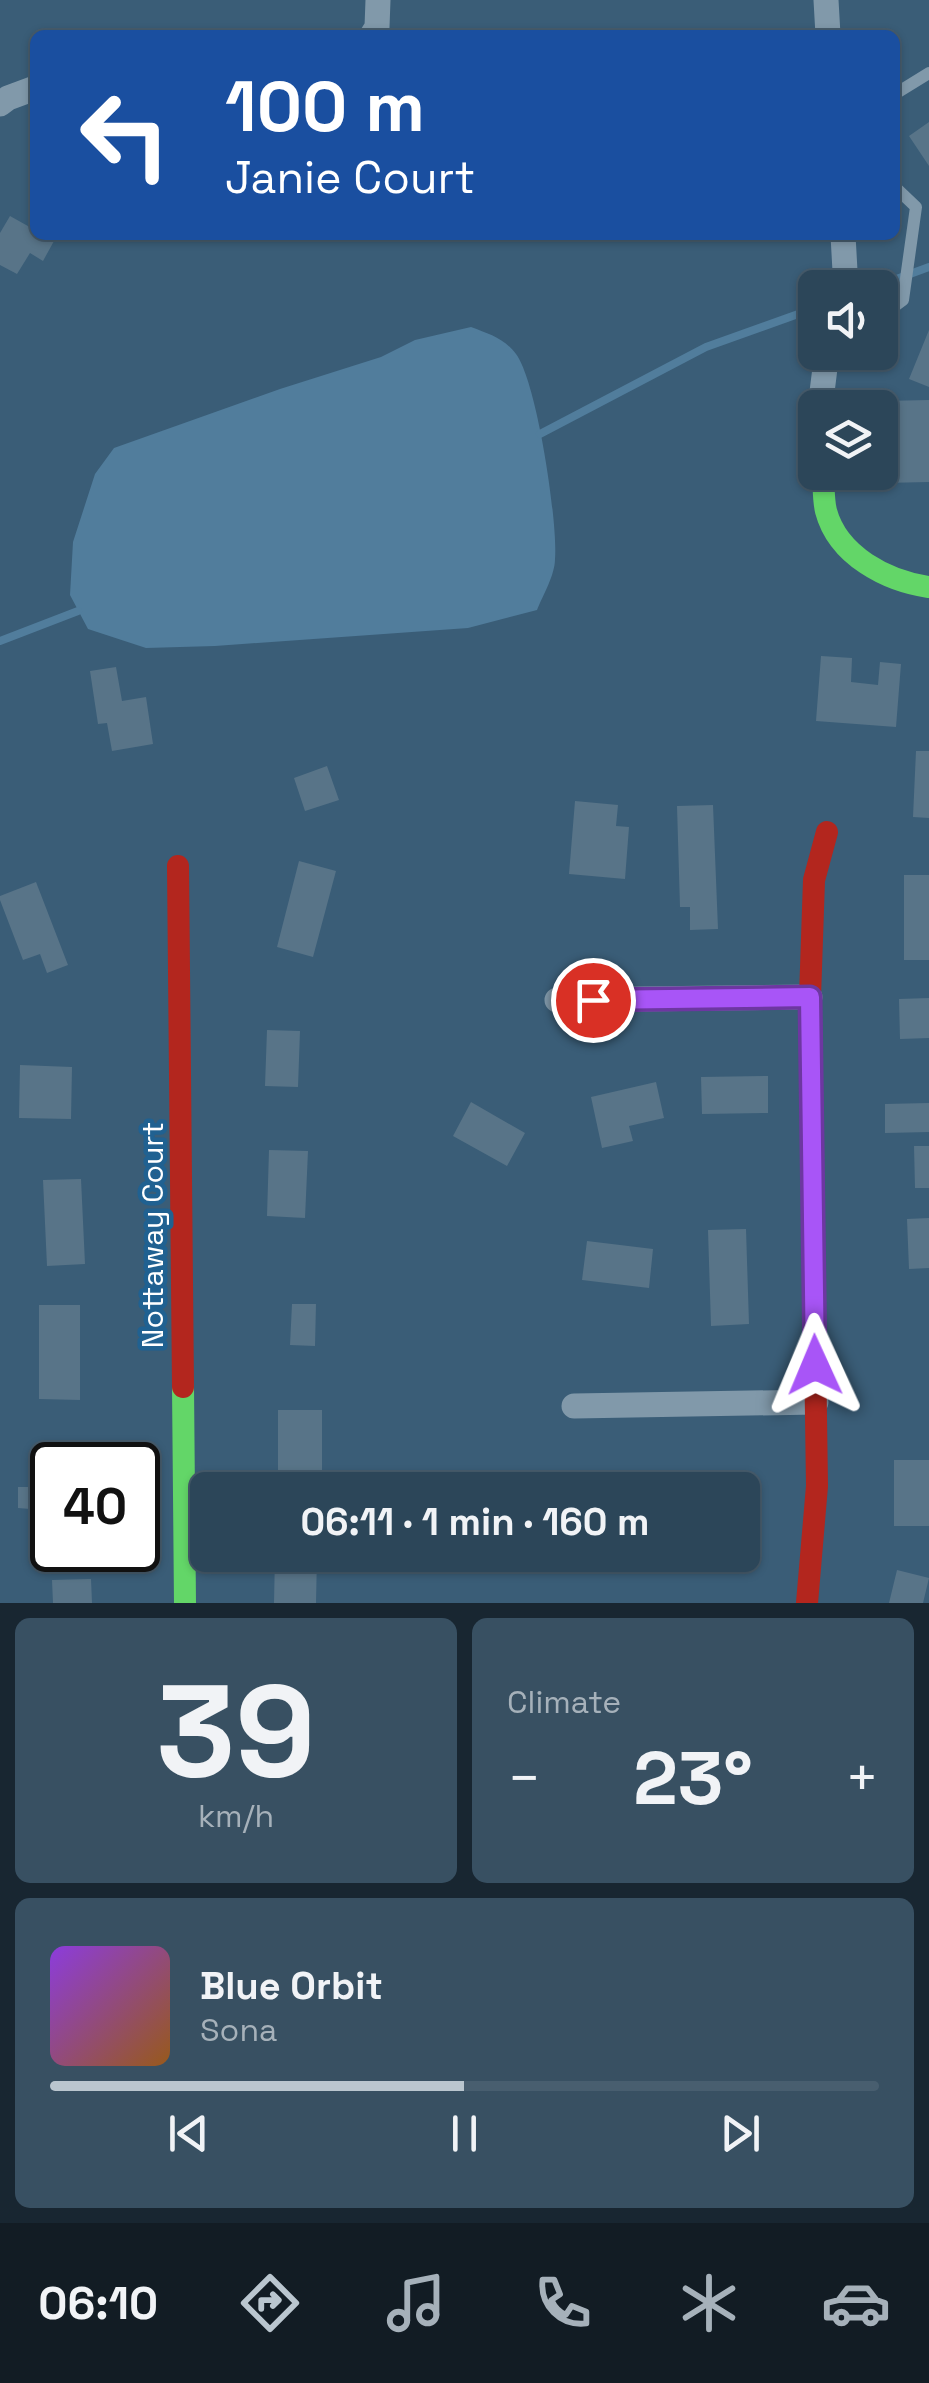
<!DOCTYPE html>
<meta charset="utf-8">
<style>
body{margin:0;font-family:"Space Grotesk",sans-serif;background:#385062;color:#f1f3f6;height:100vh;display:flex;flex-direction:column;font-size:38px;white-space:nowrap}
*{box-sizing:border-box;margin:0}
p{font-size:32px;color:#a6b1ba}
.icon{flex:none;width:55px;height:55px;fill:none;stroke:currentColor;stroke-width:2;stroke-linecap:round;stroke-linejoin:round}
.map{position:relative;height:1603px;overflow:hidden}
.sheet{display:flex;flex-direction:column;gap:15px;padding:15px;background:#182631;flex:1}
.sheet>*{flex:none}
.banner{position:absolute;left:30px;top:30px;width:870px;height:210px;border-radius:15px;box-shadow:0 2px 8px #0004,0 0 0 2px #485e6f;background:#1a4fa0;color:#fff;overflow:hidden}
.fabs{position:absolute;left:798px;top:270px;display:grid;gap:20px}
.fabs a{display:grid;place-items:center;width:100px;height:100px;border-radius:15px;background:#2c4659;box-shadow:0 2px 8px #0004,0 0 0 2px #485e6f;font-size:50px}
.speed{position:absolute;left:30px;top:1442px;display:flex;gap:20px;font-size:50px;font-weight:700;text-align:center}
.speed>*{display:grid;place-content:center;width:130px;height:130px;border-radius:50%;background:#2c4659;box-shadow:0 2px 8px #0004,0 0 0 2px #485e6f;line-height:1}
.speed .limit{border:5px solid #111;border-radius:15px;background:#fff;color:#111}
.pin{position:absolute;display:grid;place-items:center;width:85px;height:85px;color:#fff;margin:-42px;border:5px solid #fff;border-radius:50%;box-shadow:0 2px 10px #0007}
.me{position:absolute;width:110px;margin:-55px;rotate:359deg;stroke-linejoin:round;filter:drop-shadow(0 0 8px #0008)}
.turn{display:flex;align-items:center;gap:35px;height:210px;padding:0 30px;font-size:45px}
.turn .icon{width:130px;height:130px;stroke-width:2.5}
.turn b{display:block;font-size:70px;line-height:85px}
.big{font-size:75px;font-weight:800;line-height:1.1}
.sheet .tile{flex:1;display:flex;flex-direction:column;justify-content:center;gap:15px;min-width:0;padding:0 35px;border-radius:15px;background:#385062}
.sheet .dial{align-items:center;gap:0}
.dial b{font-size:130px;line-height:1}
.song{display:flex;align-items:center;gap:30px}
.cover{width:120px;height:120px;border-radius:15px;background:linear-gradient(135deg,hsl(270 70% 55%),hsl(30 70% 35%))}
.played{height:10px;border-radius:5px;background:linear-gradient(90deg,#bac6cf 50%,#485e6f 50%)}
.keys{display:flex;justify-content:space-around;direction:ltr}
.heat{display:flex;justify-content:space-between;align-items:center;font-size:55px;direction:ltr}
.sheet .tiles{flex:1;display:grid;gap:15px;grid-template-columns:1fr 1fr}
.tile:last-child{grid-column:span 2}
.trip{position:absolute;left:190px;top:1472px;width:570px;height:100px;border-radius:15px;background:#2c4659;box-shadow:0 2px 8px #0004,0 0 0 2px #485e6f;font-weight:800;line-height:100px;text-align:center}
.dock{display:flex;height:160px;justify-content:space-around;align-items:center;background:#121c24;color:#a6b1ba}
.dock .icon{width:70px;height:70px}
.dock .current{color:#bac6cf}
.dock b{font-size:45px;color:#f1f3f6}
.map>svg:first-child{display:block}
</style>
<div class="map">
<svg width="929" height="1603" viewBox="0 0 929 1603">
<rect width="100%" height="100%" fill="#3a5d77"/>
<path fill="#517d9c" d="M471,327C489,334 504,338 516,354C537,382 558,522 555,559C555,575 543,595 537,610L468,628L215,646L146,648L88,629L70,595L73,542L95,474L114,448L280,389L381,357L415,340Z"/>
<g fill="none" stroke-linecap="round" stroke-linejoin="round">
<path stroke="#517d9c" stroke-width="8" d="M872,288L929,267
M540,434L706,347L815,308
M0,641L78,611"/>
</g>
<path fill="#587488" d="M929,122V166L909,136Z
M10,216L35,230V235H43L54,241L43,261L30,253L17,274L0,265V233Z
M929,330V387L909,379Z
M929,400V482L883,483L882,401Z
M821,656L852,658L851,682L878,685L880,662L901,664L896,727L816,721Z
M116,667L122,701L146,697L153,744L112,751L107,723L98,724L90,671Z
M916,751H929V818L913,817Z
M327,766L339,800L305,811L294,778Z
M575,801L618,805L616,826L629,827L625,879L569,874Z
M713,805L718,929L690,930V907H680L677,806Z
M299,861L336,871L313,957L277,947Z
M904,875H929V960H904Z
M36,882L68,965L47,973L40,954L23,960L0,900V896Z
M929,998V1038L900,1039L899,999Z
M267,1030L300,1031L298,1087L265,1086Z
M20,1065L72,1067L71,1119L19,1118Z
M768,1076V1113L702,1114L701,1077Z
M656,1082L664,1118L629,1126L633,1141L602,1148L591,1097Z
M471,1102L525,1133L507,1166L453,1136Z
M929,1103V1132L885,1133V1104Z
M914,1146H929V1188H915Z
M269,1150L308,1151L305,1218L267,1216Z
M81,1179L85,1264L47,1266L43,1180Z
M929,1218V1268L909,1269L907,1219Z
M746,1229L749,1324L711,1326L708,1230Z
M587,1241L653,1249L649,1288L582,1280Z
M292,1304H316L315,1346L290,1345Z
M39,1305H80V1400L39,1399Z
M278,1410H322V1470H316V1490H278Z
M30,1457H65V1465H52V1542H30V1509L18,1508V1487H30Z
M894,1460H929V1526H894Z
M742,1487H750L749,1549H742Z
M275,1555H317L316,1603H274Z
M897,1570L929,1578L923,1603H889Z
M91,1579L92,1603H53L52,1580Z"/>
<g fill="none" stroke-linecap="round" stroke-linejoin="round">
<path stroke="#8199aa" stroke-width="12" d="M895,94L929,73
M880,317L903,300L916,207L895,187"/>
<path stroke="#8199aa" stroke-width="25" d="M826,0L828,35
M372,35L377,27L378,0
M0,104L8,98L35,88
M841,288L845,271L843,235
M820,408L827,352
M557,1000L810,997
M574,1406L816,1402"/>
<path stroke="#63d668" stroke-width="22" d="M823,472C824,485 823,499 826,511C838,556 887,581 929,587
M183,1387L185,1603"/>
<path stroke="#b3261e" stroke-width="22" d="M178,866L183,1387
M807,1603L817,1486L810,997L814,880L827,832"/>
</g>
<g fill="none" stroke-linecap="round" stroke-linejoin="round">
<defs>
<path id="route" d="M593,1000L810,997L815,1365"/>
</defs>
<use href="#route" stroke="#6d37a1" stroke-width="25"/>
<use href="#route" stroke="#a855f7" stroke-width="18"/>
</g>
<g text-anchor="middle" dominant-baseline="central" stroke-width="9" stroke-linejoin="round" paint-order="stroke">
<g font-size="30" fill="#fff" stroke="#206191">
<text transform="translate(152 1235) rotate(-90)">Nottaway Court</text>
</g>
</g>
</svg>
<div class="fabs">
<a><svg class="icon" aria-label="sound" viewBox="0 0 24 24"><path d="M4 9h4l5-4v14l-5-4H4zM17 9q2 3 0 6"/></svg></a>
<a><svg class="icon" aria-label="layers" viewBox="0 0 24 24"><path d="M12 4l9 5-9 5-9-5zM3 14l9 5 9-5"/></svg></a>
</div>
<div class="speed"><div class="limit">40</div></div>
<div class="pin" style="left:593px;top:1000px;background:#d93025"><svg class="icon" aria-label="arrive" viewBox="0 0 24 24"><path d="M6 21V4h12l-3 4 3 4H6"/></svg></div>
<svg class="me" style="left:815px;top:1365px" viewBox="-20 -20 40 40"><path d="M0-17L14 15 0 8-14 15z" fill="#a855f7" stroke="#fff" stroke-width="4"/></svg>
<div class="trip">06:11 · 1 min · 160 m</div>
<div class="banner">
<div class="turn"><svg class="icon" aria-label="left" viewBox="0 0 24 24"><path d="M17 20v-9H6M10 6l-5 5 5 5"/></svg><div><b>100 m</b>Janie Court</div></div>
</div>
</div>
<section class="sheet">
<div class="tiles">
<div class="tile dial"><b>39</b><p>km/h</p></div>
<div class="tile"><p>Climate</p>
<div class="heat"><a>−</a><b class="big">23°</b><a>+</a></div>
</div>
<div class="tile">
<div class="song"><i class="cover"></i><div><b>Blue Orbit</b><p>Sona</p></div></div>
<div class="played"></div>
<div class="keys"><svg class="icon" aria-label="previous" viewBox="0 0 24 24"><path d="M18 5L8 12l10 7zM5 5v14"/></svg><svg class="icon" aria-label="pause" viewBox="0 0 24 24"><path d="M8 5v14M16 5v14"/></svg><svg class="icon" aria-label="next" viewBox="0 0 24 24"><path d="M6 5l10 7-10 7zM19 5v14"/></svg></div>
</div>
</div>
</section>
<nav class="dock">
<b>06:10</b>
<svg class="icon current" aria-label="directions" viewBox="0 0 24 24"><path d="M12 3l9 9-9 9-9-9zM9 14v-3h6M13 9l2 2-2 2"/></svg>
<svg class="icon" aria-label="music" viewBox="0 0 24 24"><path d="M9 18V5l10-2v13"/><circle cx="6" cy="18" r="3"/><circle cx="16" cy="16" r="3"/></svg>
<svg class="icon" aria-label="phone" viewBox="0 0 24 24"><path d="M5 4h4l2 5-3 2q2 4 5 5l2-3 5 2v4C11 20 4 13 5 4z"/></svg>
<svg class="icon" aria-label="climate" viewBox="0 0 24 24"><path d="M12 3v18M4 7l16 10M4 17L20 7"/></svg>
<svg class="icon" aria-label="car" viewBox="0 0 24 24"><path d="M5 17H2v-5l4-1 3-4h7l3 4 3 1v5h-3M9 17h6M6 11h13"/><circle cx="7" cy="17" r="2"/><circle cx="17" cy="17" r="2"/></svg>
</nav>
